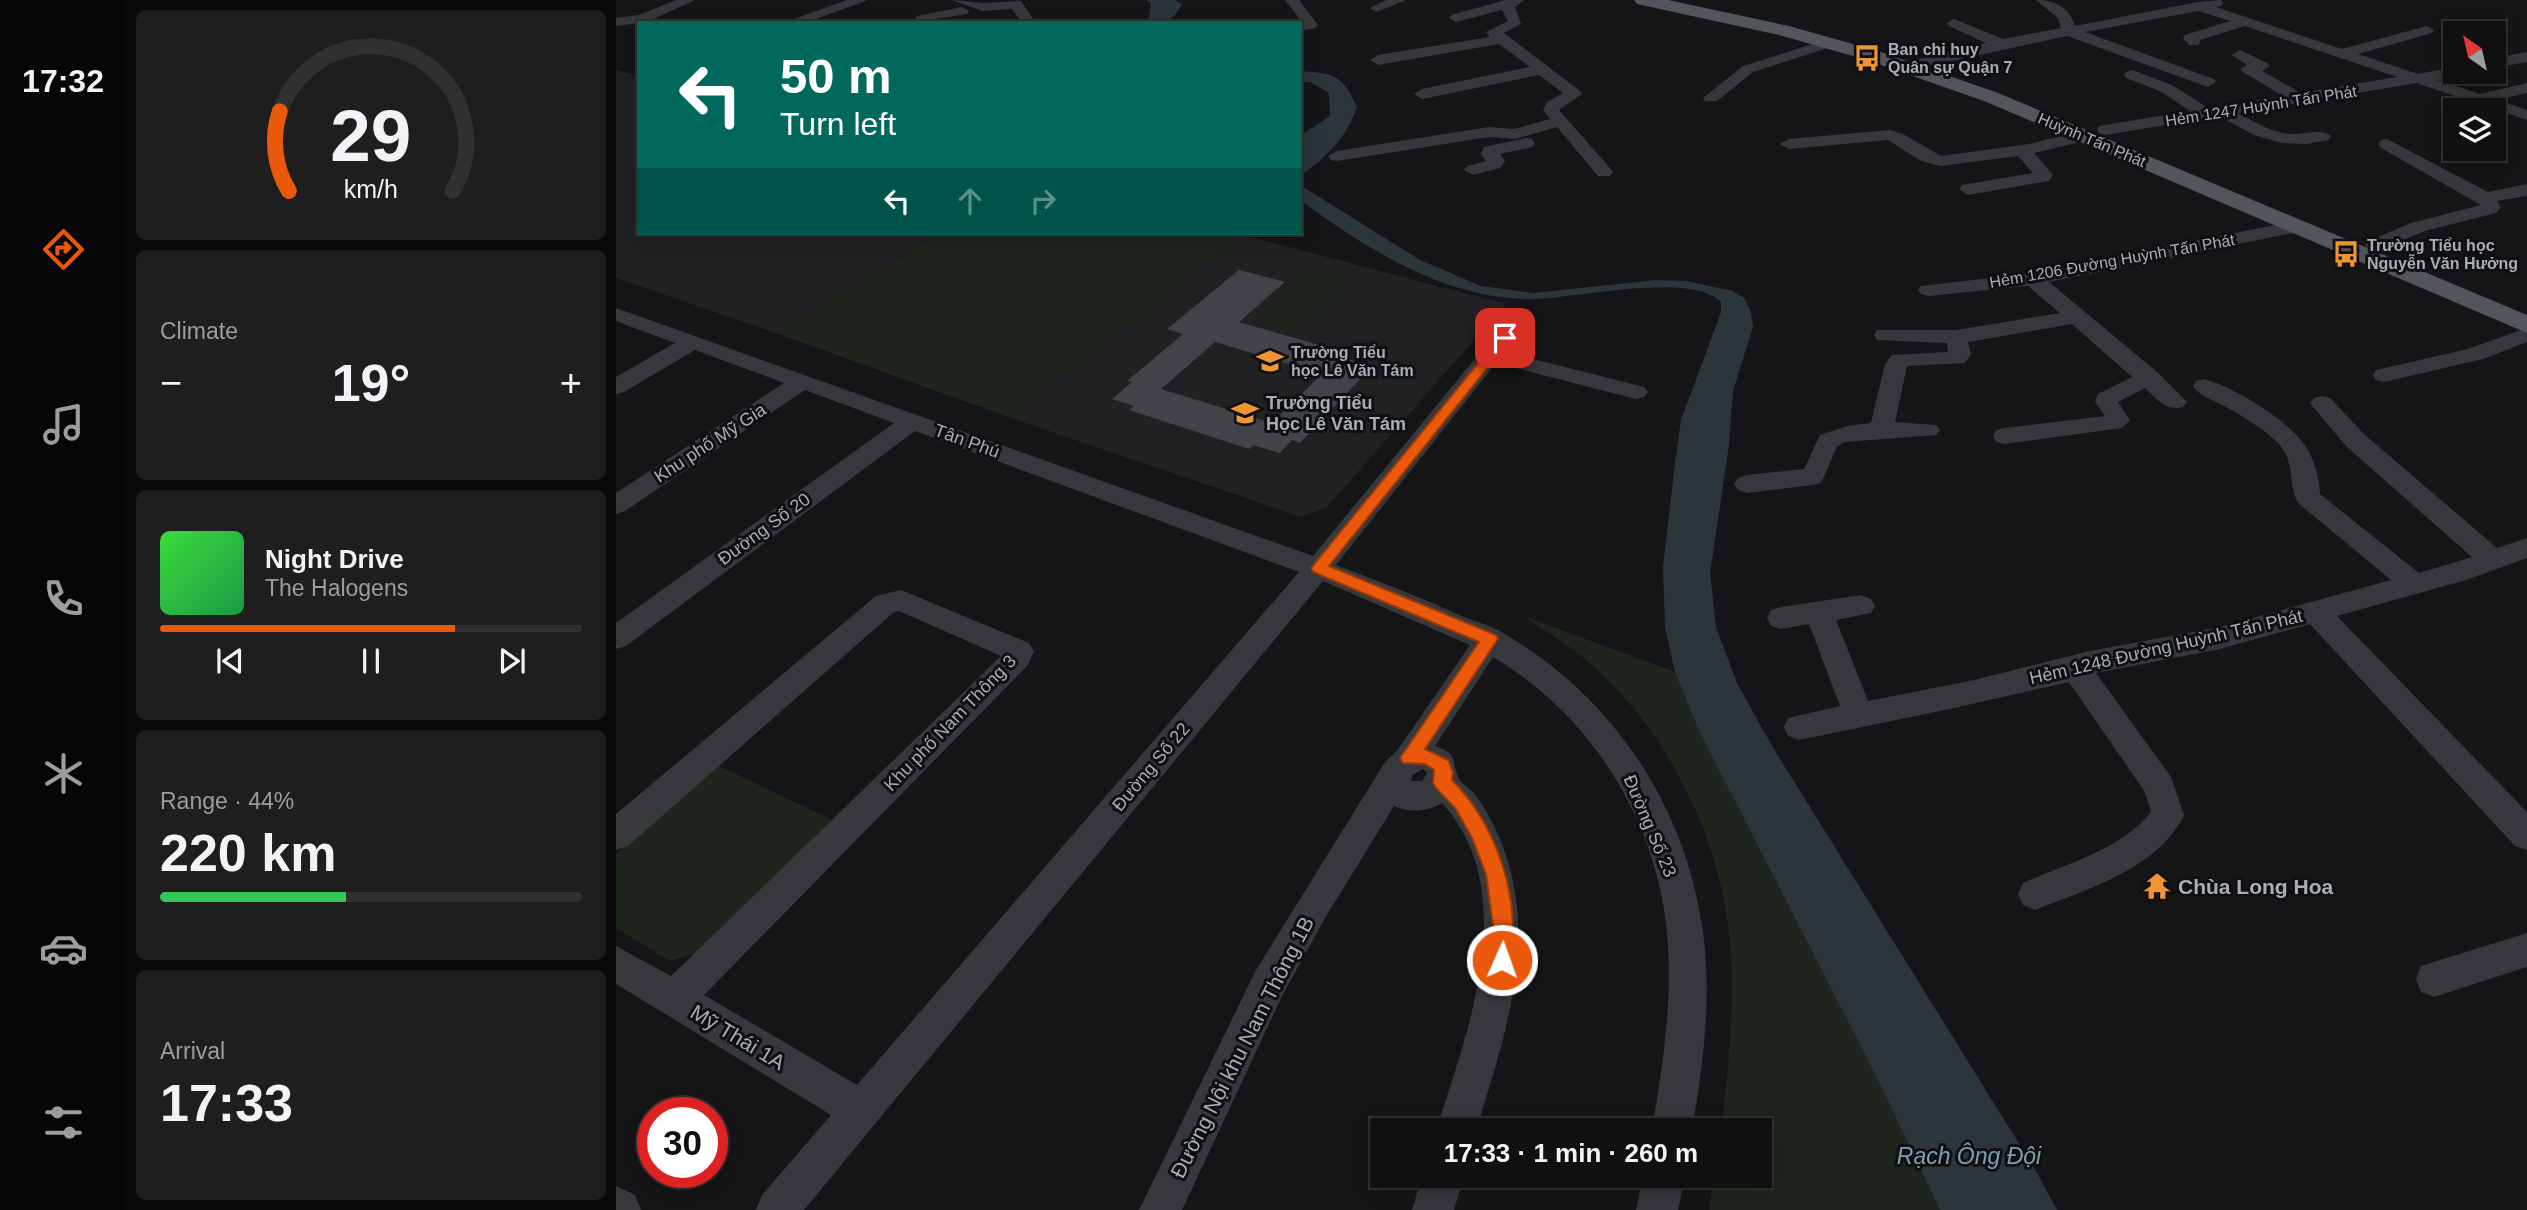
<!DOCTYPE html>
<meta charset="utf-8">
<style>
body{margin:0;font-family:Arial,sans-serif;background:#1e1e1f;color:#f1f3f6;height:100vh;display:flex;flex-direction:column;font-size:26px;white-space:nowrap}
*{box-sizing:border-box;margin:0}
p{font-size:23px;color:#9c9d9f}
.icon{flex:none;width:38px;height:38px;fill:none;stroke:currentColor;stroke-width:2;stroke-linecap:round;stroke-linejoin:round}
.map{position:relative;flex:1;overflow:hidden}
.sheet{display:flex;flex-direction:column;gap:10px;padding:10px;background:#090909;width:490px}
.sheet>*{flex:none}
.hud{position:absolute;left:21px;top:21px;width:665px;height:214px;border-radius:0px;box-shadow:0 4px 18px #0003,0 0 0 2px #303031;background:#00695c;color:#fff;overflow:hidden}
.needle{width:46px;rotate:326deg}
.tools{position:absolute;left:1827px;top:21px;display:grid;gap:14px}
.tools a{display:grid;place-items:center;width:63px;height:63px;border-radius:0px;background:#101011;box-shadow:0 4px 18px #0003,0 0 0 2px #303031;font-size:35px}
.speed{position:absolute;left:21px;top:1097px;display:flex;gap:14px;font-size:35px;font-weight:700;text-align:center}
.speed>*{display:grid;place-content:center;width:91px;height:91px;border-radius:50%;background:#101011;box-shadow:0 4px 18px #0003,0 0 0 2px #303031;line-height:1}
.speed .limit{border:10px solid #d22;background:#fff;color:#111}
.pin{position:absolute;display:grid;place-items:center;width:60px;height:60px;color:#fff;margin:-30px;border-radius:14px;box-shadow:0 4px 10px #0006}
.me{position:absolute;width:77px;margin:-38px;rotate:2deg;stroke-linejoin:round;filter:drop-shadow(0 0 5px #0008)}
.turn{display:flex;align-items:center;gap:24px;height:147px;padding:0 28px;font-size:32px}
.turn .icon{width:91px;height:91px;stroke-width:2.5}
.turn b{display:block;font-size:49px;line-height:60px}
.lanes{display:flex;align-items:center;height:66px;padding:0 28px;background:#0003;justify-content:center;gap:35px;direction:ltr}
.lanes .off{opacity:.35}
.big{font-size:52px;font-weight:800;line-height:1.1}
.sheet .card{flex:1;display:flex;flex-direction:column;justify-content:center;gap:10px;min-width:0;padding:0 24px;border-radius:10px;background:#1e1e1f}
.sheet .dial{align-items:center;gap:0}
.dial svg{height:182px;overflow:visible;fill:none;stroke:#303031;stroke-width:7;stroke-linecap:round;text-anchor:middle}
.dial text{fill:#f1f3f6;stroke:none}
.song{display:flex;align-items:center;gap:21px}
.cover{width:84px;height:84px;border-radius:10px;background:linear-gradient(135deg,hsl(120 70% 55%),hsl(140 70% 35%))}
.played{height:7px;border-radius:4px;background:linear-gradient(90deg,#ea580c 70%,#303031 70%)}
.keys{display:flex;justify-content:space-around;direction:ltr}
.heat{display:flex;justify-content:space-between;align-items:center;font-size:38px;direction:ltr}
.charge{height:10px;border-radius:5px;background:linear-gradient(90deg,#34c759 44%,#303031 0)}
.trip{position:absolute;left:754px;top:1118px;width:402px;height:70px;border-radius:0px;background:#101011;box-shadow:0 4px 18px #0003,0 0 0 2px #303031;font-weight:800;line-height:70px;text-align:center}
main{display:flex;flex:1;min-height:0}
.tab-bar{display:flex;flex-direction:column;width:126px;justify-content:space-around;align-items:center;background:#060607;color:#9c9d9f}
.tab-bar .icon{width:49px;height:49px}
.tab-bar .selected{color:#ea580c}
.tab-bar b{font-size:32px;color:#f1f3f6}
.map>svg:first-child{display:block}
</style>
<main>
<nav class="tab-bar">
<b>17:32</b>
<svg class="icon selected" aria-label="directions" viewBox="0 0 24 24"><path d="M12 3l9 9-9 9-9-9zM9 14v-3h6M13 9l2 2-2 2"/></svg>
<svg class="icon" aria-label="music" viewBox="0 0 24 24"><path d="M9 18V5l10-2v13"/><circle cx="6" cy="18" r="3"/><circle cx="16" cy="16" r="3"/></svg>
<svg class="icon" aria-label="phone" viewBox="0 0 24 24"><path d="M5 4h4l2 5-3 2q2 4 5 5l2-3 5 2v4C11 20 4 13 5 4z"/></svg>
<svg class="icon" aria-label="climate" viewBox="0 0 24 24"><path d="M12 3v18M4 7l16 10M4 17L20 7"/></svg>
<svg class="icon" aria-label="car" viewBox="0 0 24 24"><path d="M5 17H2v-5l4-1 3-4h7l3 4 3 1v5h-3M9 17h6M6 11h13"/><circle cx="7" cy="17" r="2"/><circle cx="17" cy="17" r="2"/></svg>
<svg class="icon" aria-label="filters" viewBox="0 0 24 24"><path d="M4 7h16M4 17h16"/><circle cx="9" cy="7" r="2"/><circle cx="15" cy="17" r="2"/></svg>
</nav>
<section class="sheet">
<div class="card dial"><svg viewBox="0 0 100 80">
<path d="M14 69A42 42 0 1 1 86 69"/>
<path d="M14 69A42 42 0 0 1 10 34" stroke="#ea580c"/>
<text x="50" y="56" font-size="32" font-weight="700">29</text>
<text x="50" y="72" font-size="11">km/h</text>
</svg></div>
<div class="card"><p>Climate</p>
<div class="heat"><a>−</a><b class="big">19°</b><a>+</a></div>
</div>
<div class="card">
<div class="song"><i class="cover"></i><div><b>Night Drive</b><p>The Halogens</p></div></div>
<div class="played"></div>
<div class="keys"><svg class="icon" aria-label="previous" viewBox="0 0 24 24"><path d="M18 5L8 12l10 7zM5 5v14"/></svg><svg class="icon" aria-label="pause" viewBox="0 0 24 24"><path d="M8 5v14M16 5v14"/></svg><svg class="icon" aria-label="next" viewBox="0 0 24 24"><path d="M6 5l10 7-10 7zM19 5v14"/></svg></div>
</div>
<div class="card"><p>Range · 44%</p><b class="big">220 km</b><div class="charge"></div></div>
<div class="card"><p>Arrival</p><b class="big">17:33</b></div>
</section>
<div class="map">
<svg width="1911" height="1210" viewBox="0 0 1911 1210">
<rect width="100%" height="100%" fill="#151517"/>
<path fill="#212124" d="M0,70L23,76V233H324L160,333L0,278Z
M627,235L890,304L710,508L685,517L395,418Z"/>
<path fill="#1d251d" d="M324,233H618L627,235L395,418L160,333Z
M695,265L740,277L681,332L635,319Z
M907,616L1059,672L1083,731L1259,1074L1324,1210H1093L1098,1176H1144V1130H1105C1112,1072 1118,1014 1115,956C1109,850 1060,745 984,672C961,650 933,633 907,616Z
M101,765L216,820L82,953L54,961L0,928V854Z"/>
<path fill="#2b363b" d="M530,0H559L566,4C557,21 549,23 530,23L533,19L535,3Z
M684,71C719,74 726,74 741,107C730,138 711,157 684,176V136L714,116L713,93L694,82H684Z
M684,185L804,260L865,286L918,293L1039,280L1070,281L1117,291L1128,298L1135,312L1137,327L1117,391L1113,445L1094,573L1100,627L1121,683L1156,746L1420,1171L1441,1210H1324L1259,1074L1083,731L1059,672L1049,627L1047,567L1059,463L1065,420L1105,312V302C1074,270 956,300 911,299C828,298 749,248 684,200Z"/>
<path fill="#414347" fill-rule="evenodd" d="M623,270L669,282L623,322L731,353L726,357L749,364L738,375L746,377L684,443L676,440L664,453L637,445L633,449L513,410L518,406L496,399L516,382L511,381L567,334L551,329ZM599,342L706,374L656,423L545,389Z"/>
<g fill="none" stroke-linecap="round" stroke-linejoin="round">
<path fill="#36383c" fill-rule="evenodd" d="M60,0H79L31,22L0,26V18L23,15Z
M231,0H252L189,23H167Z
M336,0L367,3L405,1L420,23H406L396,9L366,11Z
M669,0H683L702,25L700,28L684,31L686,22Z
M770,0H790L761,12L754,8Z
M890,0H908L899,7L905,24L888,33L964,91L966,94L943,110L994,168L997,172L994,176H982L941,127L899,139L873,137L721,161L715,160L712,156L721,151L873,127L898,129L934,119L927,110L931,102L947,93L923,75L806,99L798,94L806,89L914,67L883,44L762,65L754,60L762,55L874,37L870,32L892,21L886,10L840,22L833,18L835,15Z
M1420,0C1439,0 1453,7 1459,26L1582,2L1605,0L1607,3L1605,6L1600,7L1726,49L1811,26L1818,30L1816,33L1742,54L1802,74L1839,67V72H1848L1846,75L1821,80L1864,94L1911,83V93L1881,100L1911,110V120L1800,83L1622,113C1639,122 1656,133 1676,134C1688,135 1705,127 1715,136L1712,140L1691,144L1666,143L1638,135L1603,116L1489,135L1483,134L1481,130L1483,126L1574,111L1544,91L1510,78L1508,75L1510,72L1516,70L1556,85L1592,108L1667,96L1627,72L1624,69L1631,65L1616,55L1624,50L1651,63L1654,66L1646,71L1685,93L1781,77L1629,26L1584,40L1583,45H1573L1567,38L1569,35L1614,21L1582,11L1469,32L1598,79L1600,82L1592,87L1451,36L1308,67L1300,62L1303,59L1370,43L1333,26L1331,23L1338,19L1387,39L1445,28L1442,18Z
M346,7L353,11L351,14L301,22L299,19L301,16Z
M1213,39L1220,43L1218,46L1137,72L1101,101H1089L1087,98L1127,66Z
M1911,52V62L1878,68V58Z
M1274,130L1287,134L1325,156L1413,144L1466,131L1475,136L1472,140L1418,153L1437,175L1433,181L1352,195L1343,189L1346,185L1417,173L1402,156L1325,166L1305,161L1272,140L1173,149L1164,144L1173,139Z
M910,138L916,139L919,143L916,147L884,154L889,161L884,168L857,175L848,170L851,166L870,161L865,154L868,147Z
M1771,139L1872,192L1911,184V196L1881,201L1885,207L1880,213L1809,231L1766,249H1752L1749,245L1752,241L1795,223L1865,205L1765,148L1762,144L1765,140Z
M1680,221L1690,227L1687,231L1433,282L1541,372L1571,402L1567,407C1550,412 1541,399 1529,388L1502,402L1514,420L1506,428L1389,444L1380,442L1377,436L1380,430L1389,428L1489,416L1479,402L1482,394L1516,377L1456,324L1352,342L1355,354L1349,363L1291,366L1279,422L1320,425L1324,430L1320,435L1228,442L1221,447L1205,483L1196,485L1131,493L1122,490L1118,484L1122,478L1131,475L1188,469L1204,435L1231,426L1255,423L1269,364L1276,355L1332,352L1331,343L1261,340L1258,335L1261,330H1340L1444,313L1412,286L1312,296L1305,294L1302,290L1305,286L1417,273Z
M0,308L697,556L895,315H911L914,320L889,352L1028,387L1032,392L1028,397L1020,399L880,363L720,565C763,581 806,598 848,617C859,621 872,625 882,630C990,691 1064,795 1085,919C1097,988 1088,1062 1076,1130H1036C1046,1069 1056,1007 1052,945C1045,827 979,718 877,657L819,746C842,754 835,759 842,777C844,782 853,788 857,792C869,807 879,826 886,844C923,939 889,1037 860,1130H820C851,1033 907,892 826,803C811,812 793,813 778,806L709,918L666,996L566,1210H523L640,970L769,762L781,751L854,645L707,581L188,1210H140L146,1195L215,1115L0,984V946L55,976L385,656L283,611L278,612L12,846L0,850V814L260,596L285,590L413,643L418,651L412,665L88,995L241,1085L683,572L299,431L10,646L0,649V623L278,423L189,390L9,511L0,514V493L168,383L79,350L8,392L0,394V377L59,343L0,321ZM807,769L811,773L806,781H795L796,775Z
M1911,328V342L1867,359L1768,382L1760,380L1757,375L1760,370L1852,349Z
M1588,379C1617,386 1675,422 1690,447C1699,461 1703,478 1704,494L1803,573L1856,557L1731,447L1698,408L1694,403L1698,398L1706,396L1714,398L1749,435L1881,548L1911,538V558L1850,580L1721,616L1911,812V850L1899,846L1694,624L1604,649L1480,673L1555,777L1568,815C1543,868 1470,890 1419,910L1407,905L1402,894L1407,883C1449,864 1505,850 1535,812L1529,792L1453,682L1329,710L1183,740L1172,736L1168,727L1172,718L1224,706L1193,624L1165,629L1155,626L1151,618L1155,610L1165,607L1245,595L1255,599L1259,606L1255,613L1220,620L1252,701L1358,680L1474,651L1604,627L1775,580L1682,503C1672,487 1680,461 1662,443C1648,429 1625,415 1608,406C1598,400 1583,396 1577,386L1580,381Z
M1911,933V967L1818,997L1805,992L1800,979L1805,966Z
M806,1176H848L838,1210H796Z
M1027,1176H1069L1062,1210H1020Z
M0,1186L19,1195L25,1210H0Z"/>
<path fill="#52555b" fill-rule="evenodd" d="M1018,0H1052L1173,26L1265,52L1382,93L1911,315V333L1368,101L1251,60L1163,35L1021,4Z"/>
</g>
<path fill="#ea580c" stroke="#983908" stroke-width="2" d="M889,334L893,335V341L713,566L880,635L882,639L809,749L832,760L837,772L836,780C875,819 898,879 897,935C897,946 898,957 893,967L886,970L879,967L876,960L877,925L870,874L856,838L840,809L820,788L817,783L818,770L809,764L787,763L784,758L863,642L697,572L695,568L885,335Z"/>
<defs>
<symbol id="bus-bare" viewBox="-9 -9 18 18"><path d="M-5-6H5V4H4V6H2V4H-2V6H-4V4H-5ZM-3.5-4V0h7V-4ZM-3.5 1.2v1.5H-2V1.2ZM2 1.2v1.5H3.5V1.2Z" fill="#f09534" stroke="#101012" stroke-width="2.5" paint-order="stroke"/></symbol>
<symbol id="school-bare" viewBox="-9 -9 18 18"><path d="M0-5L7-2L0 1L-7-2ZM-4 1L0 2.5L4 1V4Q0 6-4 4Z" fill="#f09534" stroke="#101012" stroke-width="2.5" paint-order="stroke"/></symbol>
<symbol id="temple-bare" viewBox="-9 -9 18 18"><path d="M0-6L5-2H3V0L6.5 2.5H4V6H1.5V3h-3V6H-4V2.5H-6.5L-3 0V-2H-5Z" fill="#f09534" stroke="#101012" stroke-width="2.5" paint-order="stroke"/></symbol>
</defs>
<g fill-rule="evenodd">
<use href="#bus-bare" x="1232" y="39" width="38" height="38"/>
<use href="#bus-bare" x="1711" y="235" width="38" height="38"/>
<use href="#school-bare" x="635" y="342" width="38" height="38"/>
<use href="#school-bare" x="610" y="394" width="38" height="38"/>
<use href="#temple-bare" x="1522" y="867" width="38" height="38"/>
</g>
<g text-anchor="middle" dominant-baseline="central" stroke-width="6" stroke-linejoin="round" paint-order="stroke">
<g font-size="16" font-weight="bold" fill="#a7aeb7" stroke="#101012" text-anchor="start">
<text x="1272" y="49">Ban chỉ huy<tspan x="1272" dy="18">Quân sự Quận 7</tspan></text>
<text x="1751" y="245">Trường Tiểu học<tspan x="1751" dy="18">Nguyễn Văn Hưởng</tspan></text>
<text x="675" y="352">Trường Tiểu<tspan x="675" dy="18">học Lê Văn Tám</tspan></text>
</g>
<g font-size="16" fill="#a7aeb7" stroke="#101012">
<text transform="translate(1645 106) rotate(-9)">Hẻm 1247 Huỳnh Tấn Phát</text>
<text transform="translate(1476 140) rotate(23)">Huỳnh Tấn Phát</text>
<text transform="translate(1496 261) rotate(-10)">Hẻm 1206 Đường Huỳnh Tấn Phát</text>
</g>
<g font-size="18" font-weight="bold" fill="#a7aeb7" stroke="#101012" text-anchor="start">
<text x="650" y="403">Trường Tiểu<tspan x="650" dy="21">Học Lê Văn Tám</tspan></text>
</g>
<g font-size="18" fill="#a7aeb7" stroke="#101012">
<text transform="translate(351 441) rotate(20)">Tân Phú</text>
<text transform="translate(94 443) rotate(-33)">Khu phố Mỹ Gia</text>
<text transform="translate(148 529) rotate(-36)">Đường Số 20</text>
<text transform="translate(1550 647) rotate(-13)">Hẻm 1248 Đường Huỳnh Tấn Phát</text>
<text transform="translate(334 723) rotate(-46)">Khu phố Nam Thông 3</text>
<text transform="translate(535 767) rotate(-50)">Đường Số 22</text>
<text transform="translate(1034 826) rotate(67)">Đường Số 23</text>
</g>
<g font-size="21" font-weight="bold" fill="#a7aeb7" stroke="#101012" text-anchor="start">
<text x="1562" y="886">Chùa Long Hoa</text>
</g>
<g font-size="21" fill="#a7aeb7" stroke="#101012">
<text transform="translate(122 1037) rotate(31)">Mỹ Thái 1A</text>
<text transform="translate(626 1047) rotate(-63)">Đường Nội khu Nam Thông 1B</text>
</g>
<g font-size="23" font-style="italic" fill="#7ea1b2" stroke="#101012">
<text x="1353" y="1156">Rạch Ông Đội</text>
</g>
</g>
</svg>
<div class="tools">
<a><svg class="needle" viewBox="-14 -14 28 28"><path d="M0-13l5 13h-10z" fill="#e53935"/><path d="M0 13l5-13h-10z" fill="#9c9d9f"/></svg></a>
<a><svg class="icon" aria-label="layers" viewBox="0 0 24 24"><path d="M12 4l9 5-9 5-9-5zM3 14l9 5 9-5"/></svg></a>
</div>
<div class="speed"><div class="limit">30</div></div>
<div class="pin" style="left:889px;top:338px;background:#d93025"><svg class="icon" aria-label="arrive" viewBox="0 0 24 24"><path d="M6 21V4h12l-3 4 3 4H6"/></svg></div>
<svg class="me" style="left:886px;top:960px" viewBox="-20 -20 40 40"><circle r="17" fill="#ea580c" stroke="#fff" stroke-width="3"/><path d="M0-11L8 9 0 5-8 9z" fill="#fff"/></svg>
<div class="trip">17:33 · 1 min · 260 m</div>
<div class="hud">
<div class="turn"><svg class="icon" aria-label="left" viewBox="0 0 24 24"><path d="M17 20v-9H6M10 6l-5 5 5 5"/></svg><div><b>50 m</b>Turn left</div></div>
<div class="lanes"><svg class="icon" aria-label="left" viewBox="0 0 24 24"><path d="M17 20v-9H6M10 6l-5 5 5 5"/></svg><svg class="icon off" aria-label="ahead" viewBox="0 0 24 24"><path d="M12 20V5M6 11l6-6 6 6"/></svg><svg class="icon off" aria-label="right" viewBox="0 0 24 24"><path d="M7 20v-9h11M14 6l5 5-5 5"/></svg></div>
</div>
</div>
</main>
